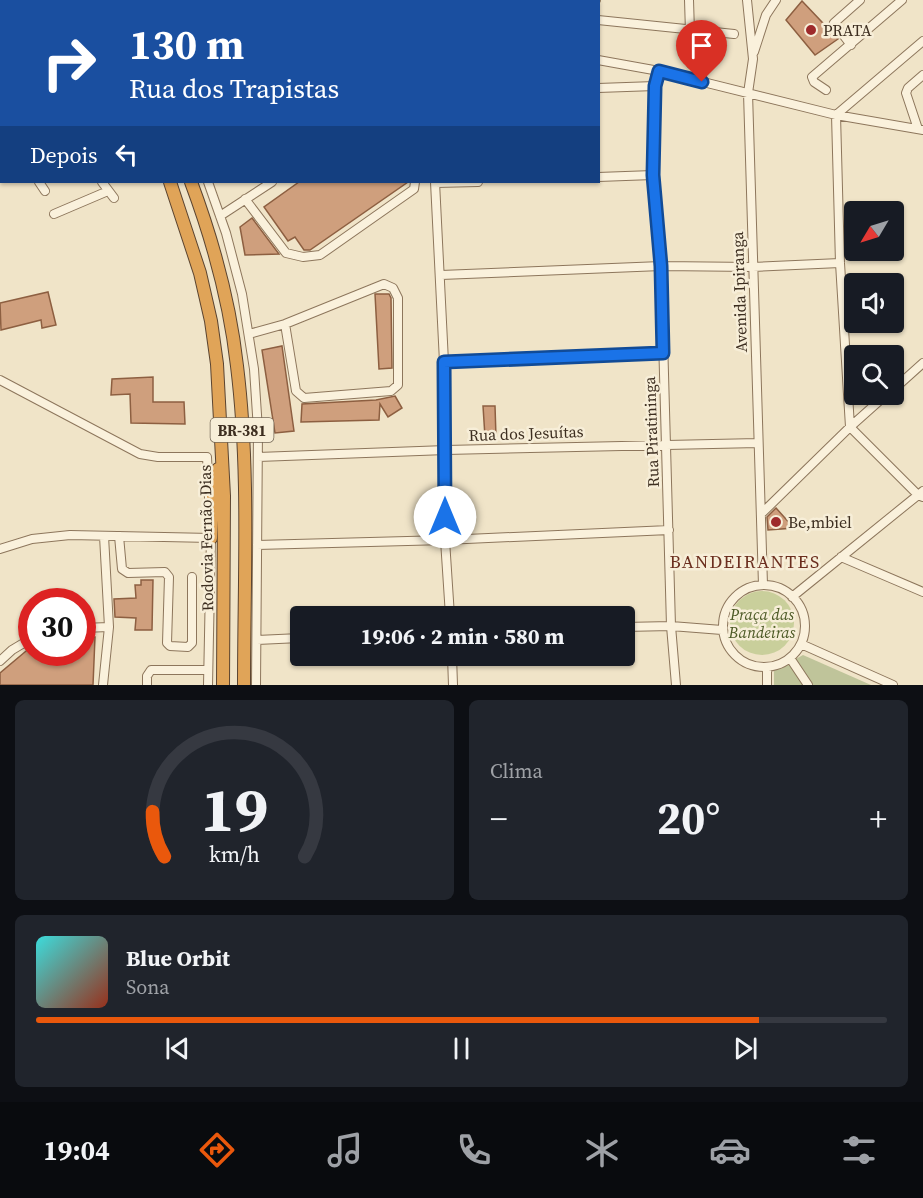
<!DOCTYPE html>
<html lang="pt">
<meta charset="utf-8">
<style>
body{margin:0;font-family:"Source Serif 4",serif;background:#20242c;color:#f1f3f6;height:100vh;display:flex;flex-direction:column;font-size:22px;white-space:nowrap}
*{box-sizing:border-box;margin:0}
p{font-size:20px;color:#9ea1a6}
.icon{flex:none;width:33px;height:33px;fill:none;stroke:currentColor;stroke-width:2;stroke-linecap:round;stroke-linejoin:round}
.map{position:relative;height:685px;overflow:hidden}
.panel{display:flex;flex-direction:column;gap:15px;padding:15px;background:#0d0f14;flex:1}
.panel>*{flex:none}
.guide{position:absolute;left:0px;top:0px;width:600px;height:183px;box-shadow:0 2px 4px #0004;background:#1a4fa0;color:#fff;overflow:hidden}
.needle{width:39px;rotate:232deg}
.tools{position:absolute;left:844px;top:201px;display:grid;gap:12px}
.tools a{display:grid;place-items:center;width:60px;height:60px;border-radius:6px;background:#171b24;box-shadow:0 2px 4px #0004;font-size:30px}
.speed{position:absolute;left:18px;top:588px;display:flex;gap:12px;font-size:30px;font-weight:700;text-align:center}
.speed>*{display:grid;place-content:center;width:78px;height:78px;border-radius:50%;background:#171b24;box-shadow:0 2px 4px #0004;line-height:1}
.speed .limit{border:9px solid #d22;background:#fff;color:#111}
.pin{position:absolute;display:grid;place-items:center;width:51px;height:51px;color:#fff;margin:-62px -26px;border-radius:50% 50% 50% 0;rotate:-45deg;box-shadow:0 0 6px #0007}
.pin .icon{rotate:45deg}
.me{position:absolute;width:66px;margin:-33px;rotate:0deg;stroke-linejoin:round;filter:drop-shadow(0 0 4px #0008)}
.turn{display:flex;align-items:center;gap:21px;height:126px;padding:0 30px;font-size:27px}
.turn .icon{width:78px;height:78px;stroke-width:2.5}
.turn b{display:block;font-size:42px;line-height:51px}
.then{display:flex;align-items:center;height:57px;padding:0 30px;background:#0003;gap:12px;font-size:22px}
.big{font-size:45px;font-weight:700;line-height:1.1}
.panel .tile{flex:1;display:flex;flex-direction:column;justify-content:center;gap:9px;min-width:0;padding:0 21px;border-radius:9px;background:#20242c}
.panel .dial{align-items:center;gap:0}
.dial svg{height:156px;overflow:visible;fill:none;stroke:#363941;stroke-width:7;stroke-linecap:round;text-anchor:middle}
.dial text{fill:#f1f3f6;stroke:none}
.song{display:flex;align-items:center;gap:18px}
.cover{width:72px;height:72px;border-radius:9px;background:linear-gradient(135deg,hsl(180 70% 55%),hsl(10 70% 35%))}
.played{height:6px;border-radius:3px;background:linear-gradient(90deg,#ea580c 85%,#363941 85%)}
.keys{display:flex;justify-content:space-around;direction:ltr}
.heat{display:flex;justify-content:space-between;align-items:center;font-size:33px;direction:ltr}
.panel .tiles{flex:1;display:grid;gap:15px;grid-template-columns:1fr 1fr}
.tile:last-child{grid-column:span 2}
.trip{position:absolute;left:290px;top:606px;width:345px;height:60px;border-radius:6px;background:#171b24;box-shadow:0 2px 4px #0004;font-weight:700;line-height:60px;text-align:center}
.menu{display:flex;height:96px;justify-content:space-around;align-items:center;background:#090b0e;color:#9ea1a6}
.menu .icon{width:42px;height:42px}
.menu .current{color:#ea580c}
.menu b{font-size:27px;color:#f1f3f6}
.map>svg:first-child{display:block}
</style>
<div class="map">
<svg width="923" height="685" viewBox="0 0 923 685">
<rect width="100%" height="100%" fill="#f0e4c8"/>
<path fill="#c9cf9b" d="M730 623a32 32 0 1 1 64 0a32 32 0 1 1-64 0Z"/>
<path fill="#bfc49a" d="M803,655L871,685H774V671Z"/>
<path fill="#cf9f7d" stroke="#8d5f41" stroke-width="1.5" d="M802,1L838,39L815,55L786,20Z
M299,182H408L310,250H304L295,237L288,241L264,207Z
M252,218L279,254L245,255L240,227Z
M48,292L56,325L42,328L41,320L1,330L0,303Z
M375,294H389L391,298L392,368L379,369Z
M282,346L294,431L275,433L262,350Z
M153,377V402H184L185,424L131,423L130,394L111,395L112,379Z
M395,396L402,408L388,417L380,404L379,420L301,422L302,404L376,400Z
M483,406H495L496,437H485Z
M776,508L794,528L768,530L767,517Z
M141,580H153L152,630H135L136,618L115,617L114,599L136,598L135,585H141Z
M95,637L93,685H0V673L32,646V652H82V638Z"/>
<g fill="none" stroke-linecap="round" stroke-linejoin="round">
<defs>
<path id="minor" d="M106,0L107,2
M437,0V2
M462,0V2
M689,0L691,64
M747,0L753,59L748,93L763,585
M585,2L596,0
M598,20L734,34
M923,41L836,115L840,263L850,427L918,495L923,497
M851,45L834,23L860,0
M754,52L766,15L776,0
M598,60L659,71L836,115L923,130
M659,71L655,86L653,175L661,266L671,626L676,685
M598,88L655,86
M826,90L814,82L812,77L902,0
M918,129L906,93L908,88L923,75
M0,146L2,144
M598,177L653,175
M39,182L45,191
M102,182L114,198
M208,182L226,233L242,294L254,369L258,430L256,685
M435,182L444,362L445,540L450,616
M435,183L478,182
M245,199L286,253L303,257L320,255L414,189L415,182
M54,214L108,191
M220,216L272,182
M441,275L661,266L753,267L840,263
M249,334L285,324L384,284L393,288L398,298V385L391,391L304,398L296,391L285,324
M444,362L663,353
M0,380L140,454L158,457H207L209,498
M894,389L923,363
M258,457L446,450L758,443
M761,514L850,427L887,394
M119,536L122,569L128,573L165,572L169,577L167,643L170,646L188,647L192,643V577
M257,545L445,540L669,530
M0,549L32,539L70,535L211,538
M841,557L923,592
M723 626a41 41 0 1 1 82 0a41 41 0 1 1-82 0Z
M792,597L923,491
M624,627L671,626L722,630
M82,628L109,627
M257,640L300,638
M801,644L893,685
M452,656L453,685
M790,658L808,685
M0,661L12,650L32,638
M767,668V685
M103,685L109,627L104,536
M147,685V676L151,670H208
M208,685L211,535"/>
<path id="highway" d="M39,0L41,2
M62,0L63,2
M86,0L87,2
M170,182L200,273L211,321L217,364L224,496L223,685
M191,182C213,241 230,303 237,366C250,471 244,579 244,685
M211,538L213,497L218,469"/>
</defs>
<use href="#minor" stroke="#8d765c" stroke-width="10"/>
<use href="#highway" stroke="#5b4430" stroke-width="14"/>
<use href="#minor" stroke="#faf1dc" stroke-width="8"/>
<use href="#highway" stroke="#e0a458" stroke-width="12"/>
</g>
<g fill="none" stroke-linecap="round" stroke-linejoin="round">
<defs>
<path id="route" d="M445,517L444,362L663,353L661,266L653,175L655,86L659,71L702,82"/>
</defs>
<use href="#route" stroke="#114b97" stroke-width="15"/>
<use href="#route" stroke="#1a73e8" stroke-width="10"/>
</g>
<g fill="#9e2a2b" stroke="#f7eed8" stroke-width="2">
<circle cx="811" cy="30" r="6"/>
<circle cx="776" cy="522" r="6"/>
</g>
<g text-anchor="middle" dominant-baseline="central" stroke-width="5" stroke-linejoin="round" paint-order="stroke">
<rect fill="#f7eed8" stroke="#756857" stroke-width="1.5" x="210.5" y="418" width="63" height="24" rx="4.5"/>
<g font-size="15" font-weight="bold" fill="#3d2e20">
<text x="242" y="430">BR-381</text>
</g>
<g font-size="16" fill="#3d2e20" stroke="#f7eed8" text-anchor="start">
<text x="823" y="30">PRATA</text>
<text x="788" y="522">Be,mbiel</text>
</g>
<g font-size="16" fill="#3d2e20" stroke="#f7eed8">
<text transform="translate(739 292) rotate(-92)">Avenida Ipiranga</text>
<text transform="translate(651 432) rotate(-92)">Rua Piratininga</text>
<text transform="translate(526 433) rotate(-2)">Rua dos Jesuítas</text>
<text transform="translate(206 538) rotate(-91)">Rodovia Fernão Dias</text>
</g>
<g font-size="16" font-style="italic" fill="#4d5a26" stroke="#f7eed8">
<text x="762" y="614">Praça das<tspan x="762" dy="18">Bandeiras</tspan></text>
</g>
<g font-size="18" letter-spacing="1.5" fill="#6b2e1e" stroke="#f7eed8">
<text x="745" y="561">BANDEIRANTES</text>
</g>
</g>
</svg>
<div class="tools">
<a><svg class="needle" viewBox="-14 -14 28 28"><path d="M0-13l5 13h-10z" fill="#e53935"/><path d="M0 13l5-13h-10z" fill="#9ea1a6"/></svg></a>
<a><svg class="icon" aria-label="sound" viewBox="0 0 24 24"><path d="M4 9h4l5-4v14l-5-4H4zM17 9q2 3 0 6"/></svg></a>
<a><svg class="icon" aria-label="search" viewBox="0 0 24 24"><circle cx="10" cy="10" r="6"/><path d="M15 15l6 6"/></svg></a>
</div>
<div class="speed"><div class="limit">30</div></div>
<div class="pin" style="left:702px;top:82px;background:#d93025"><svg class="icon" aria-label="arrive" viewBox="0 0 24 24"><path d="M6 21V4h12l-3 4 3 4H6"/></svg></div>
<svg class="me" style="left:445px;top:517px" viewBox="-20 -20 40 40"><circle r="19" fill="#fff"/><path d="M0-13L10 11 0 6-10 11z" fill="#1a73e8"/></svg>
<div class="trip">19:06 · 2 min · 580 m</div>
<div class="guide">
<div class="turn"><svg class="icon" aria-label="right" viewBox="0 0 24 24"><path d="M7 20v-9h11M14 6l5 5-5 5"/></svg><div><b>130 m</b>Rua dos Trapistas</div></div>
<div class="then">Depois<svg class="icon" aria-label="left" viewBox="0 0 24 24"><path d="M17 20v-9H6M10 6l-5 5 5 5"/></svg></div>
</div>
</div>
<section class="panel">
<div class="tiles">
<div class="tile dial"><svg viewBox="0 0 100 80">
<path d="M14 69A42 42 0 1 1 86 69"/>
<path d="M14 69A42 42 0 0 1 8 46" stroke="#ea580c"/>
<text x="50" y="56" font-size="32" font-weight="700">19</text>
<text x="50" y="72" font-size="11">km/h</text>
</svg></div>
<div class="tile"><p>Clima</p>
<div class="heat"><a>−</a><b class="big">20°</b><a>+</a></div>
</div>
<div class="tile">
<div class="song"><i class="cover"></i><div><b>Blue Orbit</b><p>Sona</p></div></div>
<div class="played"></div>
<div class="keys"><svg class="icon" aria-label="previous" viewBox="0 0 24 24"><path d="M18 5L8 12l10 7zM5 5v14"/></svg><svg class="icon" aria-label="pause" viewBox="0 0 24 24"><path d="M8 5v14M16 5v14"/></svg><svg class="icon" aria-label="next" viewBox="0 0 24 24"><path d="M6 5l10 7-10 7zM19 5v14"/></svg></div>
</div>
</div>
</section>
<nav class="menu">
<b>19:04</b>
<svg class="icon current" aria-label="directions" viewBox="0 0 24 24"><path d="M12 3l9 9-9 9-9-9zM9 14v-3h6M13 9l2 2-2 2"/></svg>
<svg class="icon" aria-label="music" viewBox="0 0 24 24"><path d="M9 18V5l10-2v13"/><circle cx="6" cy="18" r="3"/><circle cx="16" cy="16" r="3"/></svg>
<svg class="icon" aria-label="phone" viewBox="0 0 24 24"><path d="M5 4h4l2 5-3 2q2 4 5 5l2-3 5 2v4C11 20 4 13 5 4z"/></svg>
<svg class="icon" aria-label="climate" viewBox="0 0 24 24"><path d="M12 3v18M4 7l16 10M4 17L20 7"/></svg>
<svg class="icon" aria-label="car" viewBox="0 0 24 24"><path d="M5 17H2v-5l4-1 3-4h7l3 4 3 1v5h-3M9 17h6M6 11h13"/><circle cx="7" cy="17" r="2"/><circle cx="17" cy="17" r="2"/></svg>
<svg class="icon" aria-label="filters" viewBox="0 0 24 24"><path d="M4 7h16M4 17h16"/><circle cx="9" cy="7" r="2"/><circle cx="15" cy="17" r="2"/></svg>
</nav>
